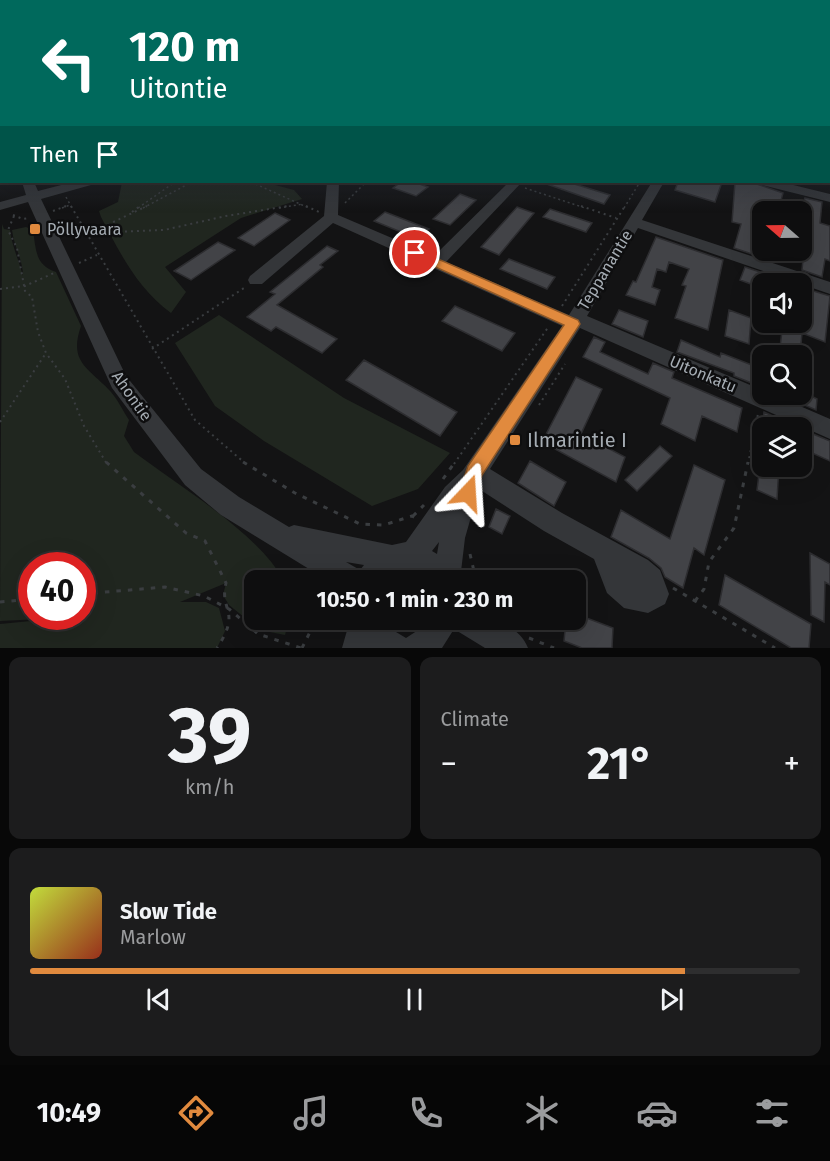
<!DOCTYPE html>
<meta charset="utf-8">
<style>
body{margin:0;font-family:"Fira Sans",sans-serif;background:#1c1c1d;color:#f1f3f6;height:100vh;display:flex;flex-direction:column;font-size:22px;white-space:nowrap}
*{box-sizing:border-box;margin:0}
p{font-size:20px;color:#9b9c9e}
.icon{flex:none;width:33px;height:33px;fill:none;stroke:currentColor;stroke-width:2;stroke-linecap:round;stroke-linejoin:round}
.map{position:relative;height:648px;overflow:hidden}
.drawer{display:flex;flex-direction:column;gap:9px;padding:9px;background:#080808;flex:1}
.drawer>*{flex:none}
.banner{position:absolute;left:0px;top:0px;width:831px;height:183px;box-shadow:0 6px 24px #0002,0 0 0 2px #2e2e2f;background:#00695c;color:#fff;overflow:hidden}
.needle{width:39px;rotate:290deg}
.tools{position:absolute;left:752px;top:201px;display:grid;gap:12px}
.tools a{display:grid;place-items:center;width:60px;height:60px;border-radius:12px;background:#0e0e0f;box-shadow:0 6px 24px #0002,0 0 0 2px #2e2e2f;font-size:30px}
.speed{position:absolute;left:18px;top:552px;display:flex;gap:12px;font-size:30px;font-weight:700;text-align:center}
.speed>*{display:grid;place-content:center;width:78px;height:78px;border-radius:50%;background:#0e0e0f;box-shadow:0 6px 24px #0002,0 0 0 2px #2e2e2f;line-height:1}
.speed .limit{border:9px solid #d22;background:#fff;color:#111}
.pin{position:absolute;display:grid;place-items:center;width:51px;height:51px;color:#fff;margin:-26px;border:3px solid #fff;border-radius:50%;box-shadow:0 2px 6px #0007}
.me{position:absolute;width:66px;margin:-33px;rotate:20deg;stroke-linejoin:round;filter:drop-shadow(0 0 4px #0008)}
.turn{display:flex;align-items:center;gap:21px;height:126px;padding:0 30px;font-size:27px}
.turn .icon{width:78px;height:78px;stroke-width:2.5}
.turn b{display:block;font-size:42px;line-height:51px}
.then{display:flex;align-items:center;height:57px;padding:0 30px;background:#0003;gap:12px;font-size:22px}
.big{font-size:45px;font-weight:700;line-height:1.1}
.drawer .card{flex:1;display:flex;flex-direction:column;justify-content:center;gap:9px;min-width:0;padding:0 21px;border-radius:12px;background:#1c1c1d}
.drawer .dial{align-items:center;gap:0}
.dial b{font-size:78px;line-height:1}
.song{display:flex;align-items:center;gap:18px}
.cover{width:72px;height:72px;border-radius:9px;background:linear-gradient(135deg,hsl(70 70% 55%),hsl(10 70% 35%))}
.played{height:6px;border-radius:3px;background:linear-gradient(90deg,#e18a3e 85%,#2e2e2f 85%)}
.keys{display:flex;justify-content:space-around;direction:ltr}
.heat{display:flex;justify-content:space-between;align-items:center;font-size:33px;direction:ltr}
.drawer .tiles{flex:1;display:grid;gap:9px;grid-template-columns:1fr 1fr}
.card:last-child{grid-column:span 2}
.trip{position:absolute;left:244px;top:570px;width:342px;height:60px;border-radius:12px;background:#0e0e0f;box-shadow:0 6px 24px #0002,0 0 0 2px #2e2e2f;font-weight:700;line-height:60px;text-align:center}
.tab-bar{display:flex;height:96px;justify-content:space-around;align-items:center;background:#060606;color:#9b9c9e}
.tab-bar .icon{width:42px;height:42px}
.tab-bar .on{color:#e18a3e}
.tab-bar b{font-size:27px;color:#f1f3f6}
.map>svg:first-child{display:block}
</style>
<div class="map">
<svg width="830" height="648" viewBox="0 0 830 648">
<rect width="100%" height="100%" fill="#131314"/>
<path fill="#20261f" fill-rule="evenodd" d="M122,182H276L275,185L294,190L302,199L241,218L165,267L186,292L171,313C137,288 120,253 101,217L99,211L118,202Z
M2,224L4,229L10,230C12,246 19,261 23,276C23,260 14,247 12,230L26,227L33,230C36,250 35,265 56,272L81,326C68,363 89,368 111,392C118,400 123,411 129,420L124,436L134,452C176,484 261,535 283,580H255V620H289L285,635L260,630L229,605L223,595L226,583L180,602H206L219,608L225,631L217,648H0V624L62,618L0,621ZM32,566H82V616H32Z
M219,315L344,398L450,453L418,489L372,506L264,441L215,406L175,343Z"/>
<path fill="#424347" stroke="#2d2d30" stroke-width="1.5" d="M401,182H414L428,187L416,196L393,188Z
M541,182H568L610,195L604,204Z
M678,182H722L715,202L675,190Z
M735,182H751L783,193L778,212H762V228L758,227L754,246L758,252L768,256L767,259L734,248L741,224L732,222Z
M460,194L476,200L450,225L433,219Z
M805,198L822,202L820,223L830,226V261L825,259L822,277L802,270L803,259L783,253V250H801V213Z
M517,207L534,213L499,255L481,247Z
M550,209L592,223L586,232L543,217Z
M385,212L429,229L418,239L374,221Z
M275,213L290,220L254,246L238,238Z
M656,237L723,260L708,330L675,318L686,286L682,285L689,269L669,262L666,272L657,269L652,287L660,290L655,305L626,295L633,281L636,282Z
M218,242L235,250L191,280L174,271Z
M327,246L338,251L320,265L323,267L277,305L337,339L322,353L276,327L271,331L247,317L275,294L270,292Z
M509,259L555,277L547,289L500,269Z
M745,267L763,273L759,287L740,280Z
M810,290L830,296L825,342L802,333L800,356H779L783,322H802L805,304L809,305Z
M455,306L515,333L502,351L442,321Z
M619,310L648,321L643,337L612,324Z
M729,310L751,318L749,344L725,336Z
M594,337L605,342L600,352L648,374L653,363L674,372L672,378L742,408L737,432L702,416L695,441L661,424L670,398L583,357Z
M681,340L720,357L721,353L757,367L754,384L734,376V373L677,352Z
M364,360L457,412L440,436L346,380Z
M576,377L602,389L581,434L625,457L616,482L542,442Z
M803,392L817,399L816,410L795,401V396L802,399Z
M764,412L799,428H762Z
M801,429L830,441V461L801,448Z
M660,446L672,456L637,491L625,480Z
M530,461L566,482L554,506L518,483Z
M694,465L725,480L704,555L694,548L683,588L665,577L661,568L649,558L611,537L621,510L670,539Z
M760,466H779L777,499L757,490Z
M496,509L510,516L502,534L489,527Z
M810,553L830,564V585L825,582L824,622L811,615Z
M725,575L811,624L809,648H791L719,605Z
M576,614L613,628L612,648H582L564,641L566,620H576Z"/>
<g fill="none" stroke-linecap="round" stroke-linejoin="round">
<path stroke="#3a3d40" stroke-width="1.5" stroke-dasharray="2 3" stroke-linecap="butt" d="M251,182L309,208
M525,188L585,208
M66,197L72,208
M345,203L366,182
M62,208L70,205
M138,208L175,182
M143,208L192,182
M279,208L303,204
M624,208L640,182"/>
<path stroke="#3a3d40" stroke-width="2" stroke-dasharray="2 4" stroke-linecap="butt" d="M71,206L195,420L246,464
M306,206L319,212
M581,206L616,218
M53,211L66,206
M132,212L140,206
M13,215L23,219L30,218
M14,216L8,230L17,248L25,291L32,297L38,332L46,353L65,379L84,426L107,464
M89,233L164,230L226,216L288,206
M86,235L147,206
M79,263L97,255
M0,289L25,286L54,273
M562,306L625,206
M152,349L247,286
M539,405L565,364
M0,422L46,353
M454,464L549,326
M748,464L758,414"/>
<path stroke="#3a3d40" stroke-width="3" stroke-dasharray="4.5 7" stroke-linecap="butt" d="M106,462L186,533L205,541L226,583C219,612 242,610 217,648
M243,462L295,493L360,524L384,525L412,516L417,519
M443,479L455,462
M413,516L424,505
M470,554L476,580
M673,588L775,648
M82,594L165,587L204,596L229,609L258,634L301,648
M695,601L704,589L709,562L734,528L748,462
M0,602L32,599
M529,638L554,648
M302,648L316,620"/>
<path fill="#343639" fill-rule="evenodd" d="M22,182H34L38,191L73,182H92L91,185L41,199L126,376L201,469L239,497L289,527L294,525L392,545L406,542L445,487L463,470L562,326L333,223L262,284H250L248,280L250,276L324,216L327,182H339L338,215L434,256L509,182H522L446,262L569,315L652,182H664L642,220L830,282V294L638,228L587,316L762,390V394H772L830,419V439L580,328L490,469L562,513L648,560L660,570L669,594L665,604L648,613L624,608L607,593L594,559L544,531L479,489L465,538L460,580H427C413,567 398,564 385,580H327L221,515L185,485L112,388L28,202L0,210V202L26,195ZM439,542L437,554L432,551ZM346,562L364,565L360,570Z
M761,182H781L830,194V202L762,185Z
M350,620H383L386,626L406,638L426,625L429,620C461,620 513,611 528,648H485L454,629L442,648H342Z"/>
</g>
<linearGradient id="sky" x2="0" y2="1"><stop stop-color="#0a0a0b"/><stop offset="0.57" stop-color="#333945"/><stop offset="1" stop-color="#333945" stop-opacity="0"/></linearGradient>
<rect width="830" height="211" fill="url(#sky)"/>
<path fill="#e18a3e" stroke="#925a28" stroke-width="1.5" d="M415,249L578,320L580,324L482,475L474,500L468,502L461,500L459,493L468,466L564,325L411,256L409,253Z"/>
<g fill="#e18a3e" stroke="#0e0e0f" stroke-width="2">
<rect x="29" y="223" width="12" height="12" rx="3"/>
<rect x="509" y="434" width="12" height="12" rx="3"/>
</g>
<g text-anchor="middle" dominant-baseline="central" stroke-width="5" stroke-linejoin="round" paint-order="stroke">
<g font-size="16" fill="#a5acb3" stroke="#0e0e0f" text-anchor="start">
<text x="47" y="229">Pöllyvaara</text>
</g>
<g font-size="16" fill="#a5acb3" stroke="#0e0e0f">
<text transform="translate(605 270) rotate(-59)">Teppanantie</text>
<text transform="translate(703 374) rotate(23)">Uitonkatu</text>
<text transform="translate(132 396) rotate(55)">Ahontie</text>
</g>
<g font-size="20" fill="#a5acb3" stroke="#0e0e0f" text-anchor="start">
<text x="527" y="440">Ilmarintie I</text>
</g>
</g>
</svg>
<div class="tools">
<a><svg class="needle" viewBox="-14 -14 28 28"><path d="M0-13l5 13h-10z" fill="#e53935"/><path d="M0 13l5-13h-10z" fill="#9b9c9e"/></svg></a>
<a><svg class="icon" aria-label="sound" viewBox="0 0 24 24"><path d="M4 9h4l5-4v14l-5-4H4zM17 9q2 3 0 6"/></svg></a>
<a><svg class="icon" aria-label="search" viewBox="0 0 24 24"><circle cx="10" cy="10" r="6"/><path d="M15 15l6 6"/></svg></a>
<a><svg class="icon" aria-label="layers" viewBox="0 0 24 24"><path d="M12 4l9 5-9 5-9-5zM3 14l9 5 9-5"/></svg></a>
</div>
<div class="speed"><div class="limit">40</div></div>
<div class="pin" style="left:415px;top:253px;background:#d93025"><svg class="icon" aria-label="arrive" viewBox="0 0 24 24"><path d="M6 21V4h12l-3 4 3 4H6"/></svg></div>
<svg class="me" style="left:468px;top:493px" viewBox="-20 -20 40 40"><path d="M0-17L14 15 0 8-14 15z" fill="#e18a3e" stroke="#fff" stroke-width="4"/></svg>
<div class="trip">10:50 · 1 min · 230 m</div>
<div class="banner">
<div class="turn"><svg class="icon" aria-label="left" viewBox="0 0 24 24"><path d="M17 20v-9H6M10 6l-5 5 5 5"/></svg><div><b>120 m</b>Uitontie</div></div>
<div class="then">Then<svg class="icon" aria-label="arrive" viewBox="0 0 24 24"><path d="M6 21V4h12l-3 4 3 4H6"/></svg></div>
</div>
</div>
<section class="drawer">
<div class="tiles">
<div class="card dial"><b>39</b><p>km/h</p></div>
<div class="card"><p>Climate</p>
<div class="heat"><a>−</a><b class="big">21°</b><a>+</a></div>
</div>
<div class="card">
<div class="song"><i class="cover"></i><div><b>Slow Tide</b><p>Marlow</p></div></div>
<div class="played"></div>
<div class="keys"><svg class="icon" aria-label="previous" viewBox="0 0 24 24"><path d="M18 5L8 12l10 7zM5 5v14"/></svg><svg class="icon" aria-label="pause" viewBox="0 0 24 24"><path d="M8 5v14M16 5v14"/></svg><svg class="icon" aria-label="next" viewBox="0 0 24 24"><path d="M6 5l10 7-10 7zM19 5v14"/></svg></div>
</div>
</div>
</section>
<nav class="tab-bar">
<b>10:49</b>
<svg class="icon on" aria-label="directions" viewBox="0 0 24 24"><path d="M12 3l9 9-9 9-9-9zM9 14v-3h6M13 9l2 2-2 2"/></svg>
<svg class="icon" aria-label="music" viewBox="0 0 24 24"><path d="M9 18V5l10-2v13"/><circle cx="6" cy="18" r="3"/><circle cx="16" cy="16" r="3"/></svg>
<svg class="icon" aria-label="phone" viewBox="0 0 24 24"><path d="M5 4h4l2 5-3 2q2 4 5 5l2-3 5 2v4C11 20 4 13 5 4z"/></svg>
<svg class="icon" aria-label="climate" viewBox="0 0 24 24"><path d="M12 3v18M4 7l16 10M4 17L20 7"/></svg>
<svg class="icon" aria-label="car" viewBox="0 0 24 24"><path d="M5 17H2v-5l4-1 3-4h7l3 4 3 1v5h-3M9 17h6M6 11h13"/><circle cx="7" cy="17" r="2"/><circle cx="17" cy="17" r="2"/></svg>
<svg class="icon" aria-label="filters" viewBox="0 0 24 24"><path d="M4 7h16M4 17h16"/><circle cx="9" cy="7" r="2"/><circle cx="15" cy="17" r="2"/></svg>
</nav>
